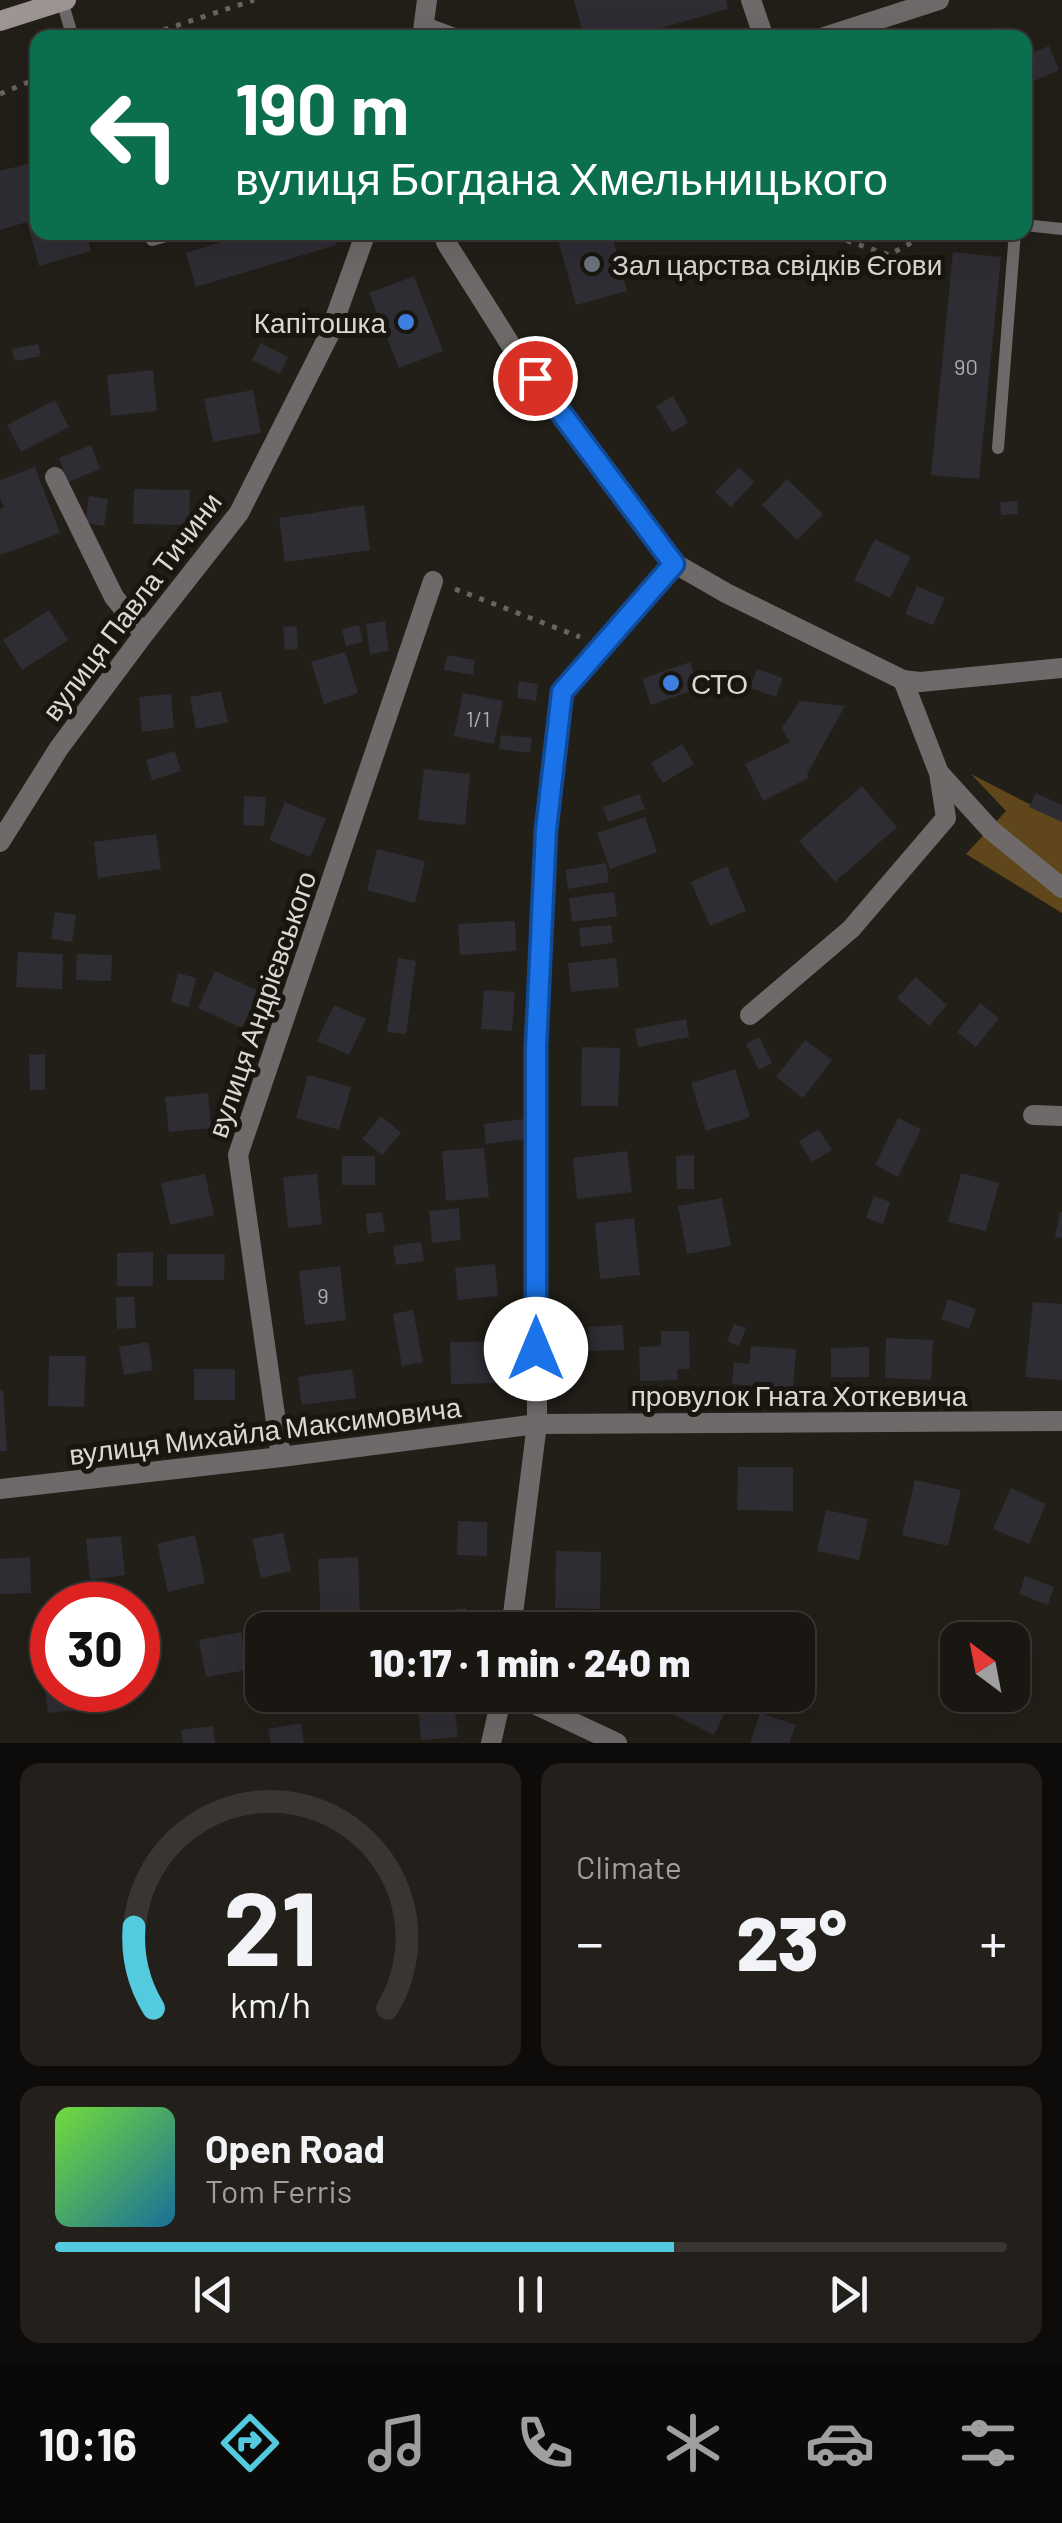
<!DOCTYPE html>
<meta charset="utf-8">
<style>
body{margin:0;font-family:Barlow,sans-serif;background:#231f1b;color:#f1f3f6;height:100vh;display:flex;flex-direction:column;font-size:38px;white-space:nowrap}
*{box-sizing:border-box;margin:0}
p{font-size:32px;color:#9f9f9f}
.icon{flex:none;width:55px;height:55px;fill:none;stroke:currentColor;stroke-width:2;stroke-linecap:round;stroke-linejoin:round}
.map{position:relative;height:1743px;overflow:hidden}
.side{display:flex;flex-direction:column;gap:20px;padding:20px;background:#0e0c0a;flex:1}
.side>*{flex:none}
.banner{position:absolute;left:30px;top:30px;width:1002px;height:210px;border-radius:20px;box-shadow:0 10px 40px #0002,0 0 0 2px #383532;background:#0b6e4f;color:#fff;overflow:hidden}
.needle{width:65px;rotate:328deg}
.fabs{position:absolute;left:940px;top:1622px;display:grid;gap:20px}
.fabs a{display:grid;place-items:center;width:90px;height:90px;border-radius:20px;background:#1a1612;box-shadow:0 10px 40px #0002,0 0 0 2px #383532;font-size:50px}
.speed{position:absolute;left:30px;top:1582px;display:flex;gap:20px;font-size:50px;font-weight:700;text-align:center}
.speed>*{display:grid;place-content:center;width:130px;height:130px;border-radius:50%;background:#1a1612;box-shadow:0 10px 40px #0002,0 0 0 2px #383532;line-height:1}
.speed .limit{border:15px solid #d22;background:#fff;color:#111}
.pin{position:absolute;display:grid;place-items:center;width:85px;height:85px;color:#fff;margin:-42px;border:5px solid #fff;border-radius:50%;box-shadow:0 2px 10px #0007}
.me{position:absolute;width:110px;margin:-55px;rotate:0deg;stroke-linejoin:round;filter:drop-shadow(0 0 8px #0008)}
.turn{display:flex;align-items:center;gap:35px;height:210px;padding:0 40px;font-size:45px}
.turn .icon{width:130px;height:130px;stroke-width:2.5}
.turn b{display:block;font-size:70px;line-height:85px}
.big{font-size:75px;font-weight:800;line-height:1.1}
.side .card{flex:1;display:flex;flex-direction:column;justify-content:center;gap:15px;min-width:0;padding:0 35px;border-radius:20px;background:#231f1b}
.side .dial{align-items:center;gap:0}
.dial svg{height:260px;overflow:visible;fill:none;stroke:#383532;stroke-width:7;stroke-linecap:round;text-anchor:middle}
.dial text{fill:#f1f3f6;stroke:none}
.song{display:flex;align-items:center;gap:30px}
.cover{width:120px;height:120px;border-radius:15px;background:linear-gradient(135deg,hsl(100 70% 55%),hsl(200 70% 35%))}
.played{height:10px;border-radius:5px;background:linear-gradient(90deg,#54cade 65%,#383532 65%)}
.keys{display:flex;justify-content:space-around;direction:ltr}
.heat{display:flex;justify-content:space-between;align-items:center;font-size:55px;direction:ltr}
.side .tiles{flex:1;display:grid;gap:20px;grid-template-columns:1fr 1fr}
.card:last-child{grid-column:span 2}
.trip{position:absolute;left:245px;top:1612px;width:570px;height:100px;border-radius:20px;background:#1a1612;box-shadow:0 10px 40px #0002,0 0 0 2px #383532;font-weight:800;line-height:100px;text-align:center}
.tab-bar{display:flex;height:160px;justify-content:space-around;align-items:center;background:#0a0907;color:#9f9f9f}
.tab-bar .icon{width:70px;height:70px}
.tab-bar .current{color:#54cade}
.tab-bar b{font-size:45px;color:#f1f3f6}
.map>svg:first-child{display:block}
</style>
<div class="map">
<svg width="1062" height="1743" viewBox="0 0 1062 1743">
<rect width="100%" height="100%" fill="#221e18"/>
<path fill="#5f471b" d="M971,774L1062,821V913L966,854L1006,811Z"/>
<path fill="#2f2d34" d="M574,0H726L728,9L626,38H584Z
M1049,46L1059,70L1025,85V56Z
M38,161V232H86L91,251L39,266L27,222L0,230V171Z
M254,232H332L336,245L196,287L186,253Z
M570,232H611L627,291L576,305L557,236Z
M953,252L1001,257L979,479L931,475Z
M414,276L443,351L399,368L369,293Z
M261,343L288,357L280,374L252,360Z
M38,344L41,356L15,361L12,349Z
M153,370L157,411L111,416L107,375Z
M253,390L261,433L213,442L204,399Z
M673,396L688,423L672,432L656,406Z
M55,400L69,427L21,452L7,425Z
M91,445L100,469L68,482L59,458Z
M35,467L60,533L0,555V509L4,507L0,498V480Z
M739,467L754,482L731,507L715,492Z
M787,479L823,514L797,540L762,505Z
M134,489L190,490L189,525L133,524Z
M89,496L108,499L104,526L85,523Z
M1017,501L1018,514L1001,515L1000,502Z
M364,505L370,550L285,562L279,518Z
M875,539L911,557L890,598L854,580Z
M917,586L945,598L933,625L905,614Z
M49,610L68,640L22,670L3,640Z
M385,621L389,651L370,654L366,624Z
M359,625L363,642L346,646L342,629Z
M297,626L298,649L285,650L283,627Z
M345,652L358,693L324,704L311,662Z
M447,655L475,660L473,675L444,670Z
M690,662L699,688L651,705L642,679Z
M757,669L783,678L776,697L750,688Z
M519,681L538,684L536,701L517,698Z
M221,691L228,722L196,729L190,697Z
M463,693L503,701L494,744L454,736Z
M171,694L174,728L142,732L139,697Z
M800,701L845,706L807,774L809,778L763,801L745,764L790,742L782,728Z
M501,735L532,738L530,753L499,749Z
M682,744L694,764L663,783L651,763Z
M175,751L181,771L152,780L146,760Z
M424,769L470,774L465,825L418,820Z
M862,786L897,827L835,882L799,841Z
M1036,793L1062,805V822L1029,807Z
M639,794L645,809L608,822L603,807Z
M244,796L266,797L264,826L243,825Z
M285,802L326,819L310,857L269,840Z
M645,817L657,852L610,869L597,833Z
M156,834L161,869L98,878L94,842Z
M377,849L425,861L415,903L367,890Z
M606,863L609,882L568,889L565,870Z
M727,866L746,911L710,926L691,882Z
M614,892L617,916L572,922L569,898Z
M55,912L76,915L72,942L51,939Z
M515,921L516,951L460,955L458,924Z
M611,925L613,943L581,947L579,928Z
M18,952L63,954L62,989L16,987Z
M77,954L112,955L111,981L76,980Z
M398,958L416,961L406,1034L387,1032Z
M616,958L619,987L571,992L568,963Z
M215,971L259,991L242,1028L198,1008Z
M178,973L196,978L189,1007L171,1002Z
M916,977L947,1005L929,1026L897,998Z
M484,990L515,992L512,1031L481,1029Z
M980,1003L999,1018L976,1047L957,1032Z
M334,1005L366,1019L349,1055L317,1041Z
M686,1019L689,1037L638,1047L635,1029Z
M759,1037L772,1063L759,1070L746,1044Z
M805,1040L832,1060L803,1098L776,1077Z
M582,1047L620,1048L618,1106H581Z
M45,1054V1090H30L29,1055Z
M735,1069L750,1117L706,1131L691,1083Z
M308,1075L351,1087L339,1130L296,1118Z
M208,1093L211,1128L169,1132L165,1097Z
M381,1116L401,1133L382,1155L362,1139Z
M898,1118L921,1129L898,1177L875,1165Z
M524,1119L527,1139L486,1144L484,1124Z
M818,1129L832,1150L812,1162L799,1141Z
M484,1148L489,1197L446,1201L442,1151Z
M627,1151L632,1192L577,1199L573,1158Z
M694,1155V1189H677L676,1156Z
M342,1156H375V1185H342Z
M961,1173L999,1183L986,1231L948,1222Z
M205,1174L214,1215L170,1225L161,1183Z
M317,1174L322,1224L288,1228L283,1177Z
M874,1196L890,1202L883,1224L866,1218Z
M722,1198L731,1246L687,1254L678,1206Z
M459,1208L461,1240L432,1243L429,1211Z
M382,1212L385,1231L368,1234L365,1214Z
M1060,1212H1062V1238L1055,1237Z
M634,1218L640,1275L600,1279L595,1223Z
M421,1242L424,1261L396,1265L393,1246Z
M153,1252V1286H117V1253Z
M167,1254H225L224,1280H167Z
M495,1264L498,1296L458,1300L455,1268Z
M340,1266L346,1320L305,1325L299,1271Z
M116,1297H134L136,1328L117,1329Z
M948,1299L976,1309L969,1329L941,1319Z
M1033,1302L1062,1304V1380L1025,1377Z
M413,1310L423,1362L402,1366L393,1314Z
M734,1324L746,1328L739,1346L727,1341Z
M623,1325L624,1350L589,1351L588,1327Z
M661,1331H689L690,1369H677L678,1380L640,1381L639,1347L661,1346Z
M886,1338L933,1340L931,1380L885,1378Z
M504,1341L505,1383L451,1384L450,1342Z
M148,1342L153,1370L124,1375L119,1347Z
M751,1346L796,1349L793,1389L732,1384L734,1362L749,1364Z
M869,1347V1377H831V1348Z
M49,1356H86L84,1407L48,1406Z
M194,1369H235V1400H194Z
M352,1369L356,1398L302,1405L298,1377Z
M0,1390H3L7,1451H0Z
M738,1467H793V1511L737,1510Z
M915,1480L961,1490L948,1546L902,1535Z
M1011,1488L1046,1504L1029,1544L993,1529Z
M826,1510L868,1519L859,1560L817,1551Z
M458,1521L487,1522V1556L457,1555Z
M283,1533L291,1571L261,1578L252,1539Z
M195,1535L205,1583L168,1592L157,1544Z
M121,1536L125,1575L90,1580L86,1539Z
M556,1551L601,1552L600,1609L555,1608Z
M30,1557L31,1593L0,1594V1559Z
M358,1557L360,1620L321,1621L318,1559Z
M1025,1576L1054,1587L1048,1605L1019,1594Z
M466,1608L468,1630H401L400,1615Z
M554,1623L576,1628V1630H552Z
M241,1632L247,1670L206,1677L199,1640Z
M52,1689L75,1690L77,1710L48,1713L45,1690Z
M417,1695H453L458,1737L421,1740Z
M683,1695H723L731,1699L714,1735L674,1715Z
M753,1695H794L788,1709Z
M760,1713L796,1725L789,1743H750Z
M301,1723L304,1743H271L268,1729Z
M213,1726L215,1743H183L181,1730Z"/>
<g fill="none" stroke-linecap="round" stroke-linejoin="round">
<path stroke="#68655f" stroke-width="5" stroke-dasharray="5 8" stroke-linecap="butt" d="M139,38L254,0
M0,94L38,78
M822,232L889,255L931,232
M455,589L580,637"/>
<path stroke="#6f6a69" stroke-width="12" d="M62,1L73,38
M423,22L466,38
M1025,225L1062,229
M149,232L152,240L180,232
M998,448L1015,232"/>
<path stroke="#6f6a69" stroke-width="20" d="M751,0L764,38
M821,38L939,0
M55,477L114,597L144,634
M941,775L991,830L1062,888
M0,842L59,748L144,634L239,513L329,335L366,232
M750,1015L851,929L946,818L939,773L903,680
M1033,1115L1062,1116
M281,1457L238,1155L433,581
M0,1489L281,1457L537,1424L1062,1421
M511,1630L537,1424V1048L546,830L562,692L674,563
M515,1695L617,1743
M491,1743L502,1695"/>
<path stroke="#6f6a69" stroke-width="20" d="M422,38L427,0
M442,232L447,244L512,347L674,563L726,593L903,680L920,682L1062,668"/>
<path stroke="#9d9594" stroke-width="20" d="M0,21L66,0"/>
</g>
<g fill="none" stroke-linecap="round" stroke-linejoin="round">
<defs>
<path id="route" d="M535,378L674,564L562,692L546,830L536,1048V1349"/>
</defs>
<use href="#route" stroke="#114b97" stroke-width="25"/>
<use href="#route" stroke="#1a73e8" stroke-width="18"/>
</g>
<circle fill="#6b7280" stroke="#19150f" stroke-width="4" cx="592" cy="264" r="10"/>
<g fill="#3f7fe0" stroke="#19150f" stroke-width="4">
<circle cx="406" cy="322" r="10"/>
<circle cx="671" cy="683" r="10"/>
</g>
<g text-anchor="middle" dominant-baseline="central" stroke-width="10" stroke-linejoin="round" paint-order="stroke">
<g font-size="22" fill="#afadab">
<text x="966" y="366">90</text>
<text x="478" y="718">1/1</text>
<text x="323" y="1295">9</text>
</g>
<g font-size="28" fill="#dad8d3" stroke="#19150f" text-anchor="start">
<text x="612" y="264">Зал царства свідків Єгови</text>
<text x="386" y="322" text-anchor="end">Капітошка</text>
<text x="691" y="683">СТО</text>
</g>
<g font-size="28" fill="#dad8d3" stroke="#19150f">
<text transform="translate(131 606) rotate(-53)">вулиця Павла Тичини</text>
<text transform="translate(261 1004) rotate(-71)">вулиця Андрієвського</text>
<text x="799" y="1395">провулок Гната Хоткевича</text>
<text transform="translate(265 1430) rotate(-7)">вулиця Михайла Максимовича</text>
</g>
</g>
</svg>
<div class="fabs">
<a><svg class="needle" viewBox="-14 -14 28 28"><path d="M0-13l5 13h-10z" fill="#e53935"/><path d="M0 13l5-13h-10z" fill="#9f9f9f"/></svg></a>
</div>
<div class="speed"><div class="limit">30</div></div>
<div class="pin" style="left:535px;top:378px;background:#d93025"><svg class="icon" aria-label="arrive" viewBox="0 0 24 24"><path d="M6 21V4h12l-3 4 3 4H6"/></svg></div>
<svg class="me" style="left:536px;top:1349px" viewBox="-20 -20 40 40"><circle r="19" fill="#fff"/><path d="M0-13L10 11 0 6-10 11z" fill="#1a73e8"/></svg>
<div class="trip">10:17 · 1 min · 240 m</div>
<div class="banner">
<div class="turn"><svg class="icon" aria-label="left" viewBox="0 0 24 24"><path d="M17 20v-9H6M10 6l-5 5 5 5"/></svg><div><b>190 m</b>вулиця Богдана Хмельницького</div></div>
</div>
</div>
<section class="side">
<div class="tiles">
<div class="card dial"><svg viewBox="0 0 100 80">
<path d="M14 69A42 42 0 1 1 86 69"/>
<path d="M14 69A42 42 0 0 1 8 44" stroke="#54cade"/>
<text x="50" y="56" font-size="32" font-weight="700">21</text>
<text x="50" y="72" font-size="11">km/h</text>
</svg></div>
<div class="card"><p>Climate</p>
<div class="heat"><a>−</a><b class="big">23°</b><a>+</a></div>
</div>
<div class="card">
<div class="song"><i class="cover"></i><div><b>Open Road</b><p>Tom Ferris</p></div></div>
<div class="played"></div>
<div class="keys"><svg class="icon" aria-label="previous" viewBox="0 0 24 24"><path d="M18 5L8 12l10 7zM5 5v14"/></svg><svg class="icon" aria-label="pause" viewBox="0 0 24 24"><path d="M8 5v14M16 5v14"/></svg><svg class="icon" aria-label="next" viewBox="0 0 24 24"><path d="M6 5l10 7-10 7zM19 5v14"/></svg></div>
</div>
</div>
</section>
<nav class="tab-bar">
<b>10:16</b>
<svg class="icon current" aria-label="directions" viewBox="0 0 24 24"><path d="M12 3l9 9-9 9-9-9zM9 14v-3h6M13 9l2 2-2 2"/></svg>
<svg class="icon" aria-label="music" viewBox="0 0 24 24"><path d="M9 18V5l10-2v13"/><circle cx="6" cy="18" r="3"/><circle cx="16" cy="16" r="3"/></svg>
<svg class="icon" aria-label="phone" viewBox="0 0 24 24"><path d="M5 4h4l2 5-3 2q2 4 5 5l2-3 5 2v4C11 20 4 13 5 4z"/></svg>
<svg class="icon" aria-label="climate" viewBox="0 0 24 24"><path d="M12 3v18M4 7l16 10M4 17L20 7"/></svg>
<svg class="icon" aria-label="car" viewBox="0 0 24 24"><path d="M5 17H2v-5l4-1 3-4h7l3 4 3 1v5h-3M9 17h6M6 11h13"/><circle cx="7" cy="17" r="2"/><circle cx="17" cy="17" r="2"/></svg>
<svg class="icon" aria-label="filters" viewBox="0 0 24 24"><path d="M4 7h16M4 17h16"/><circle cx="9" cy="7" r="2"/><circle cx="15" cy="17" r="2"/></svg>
</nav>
